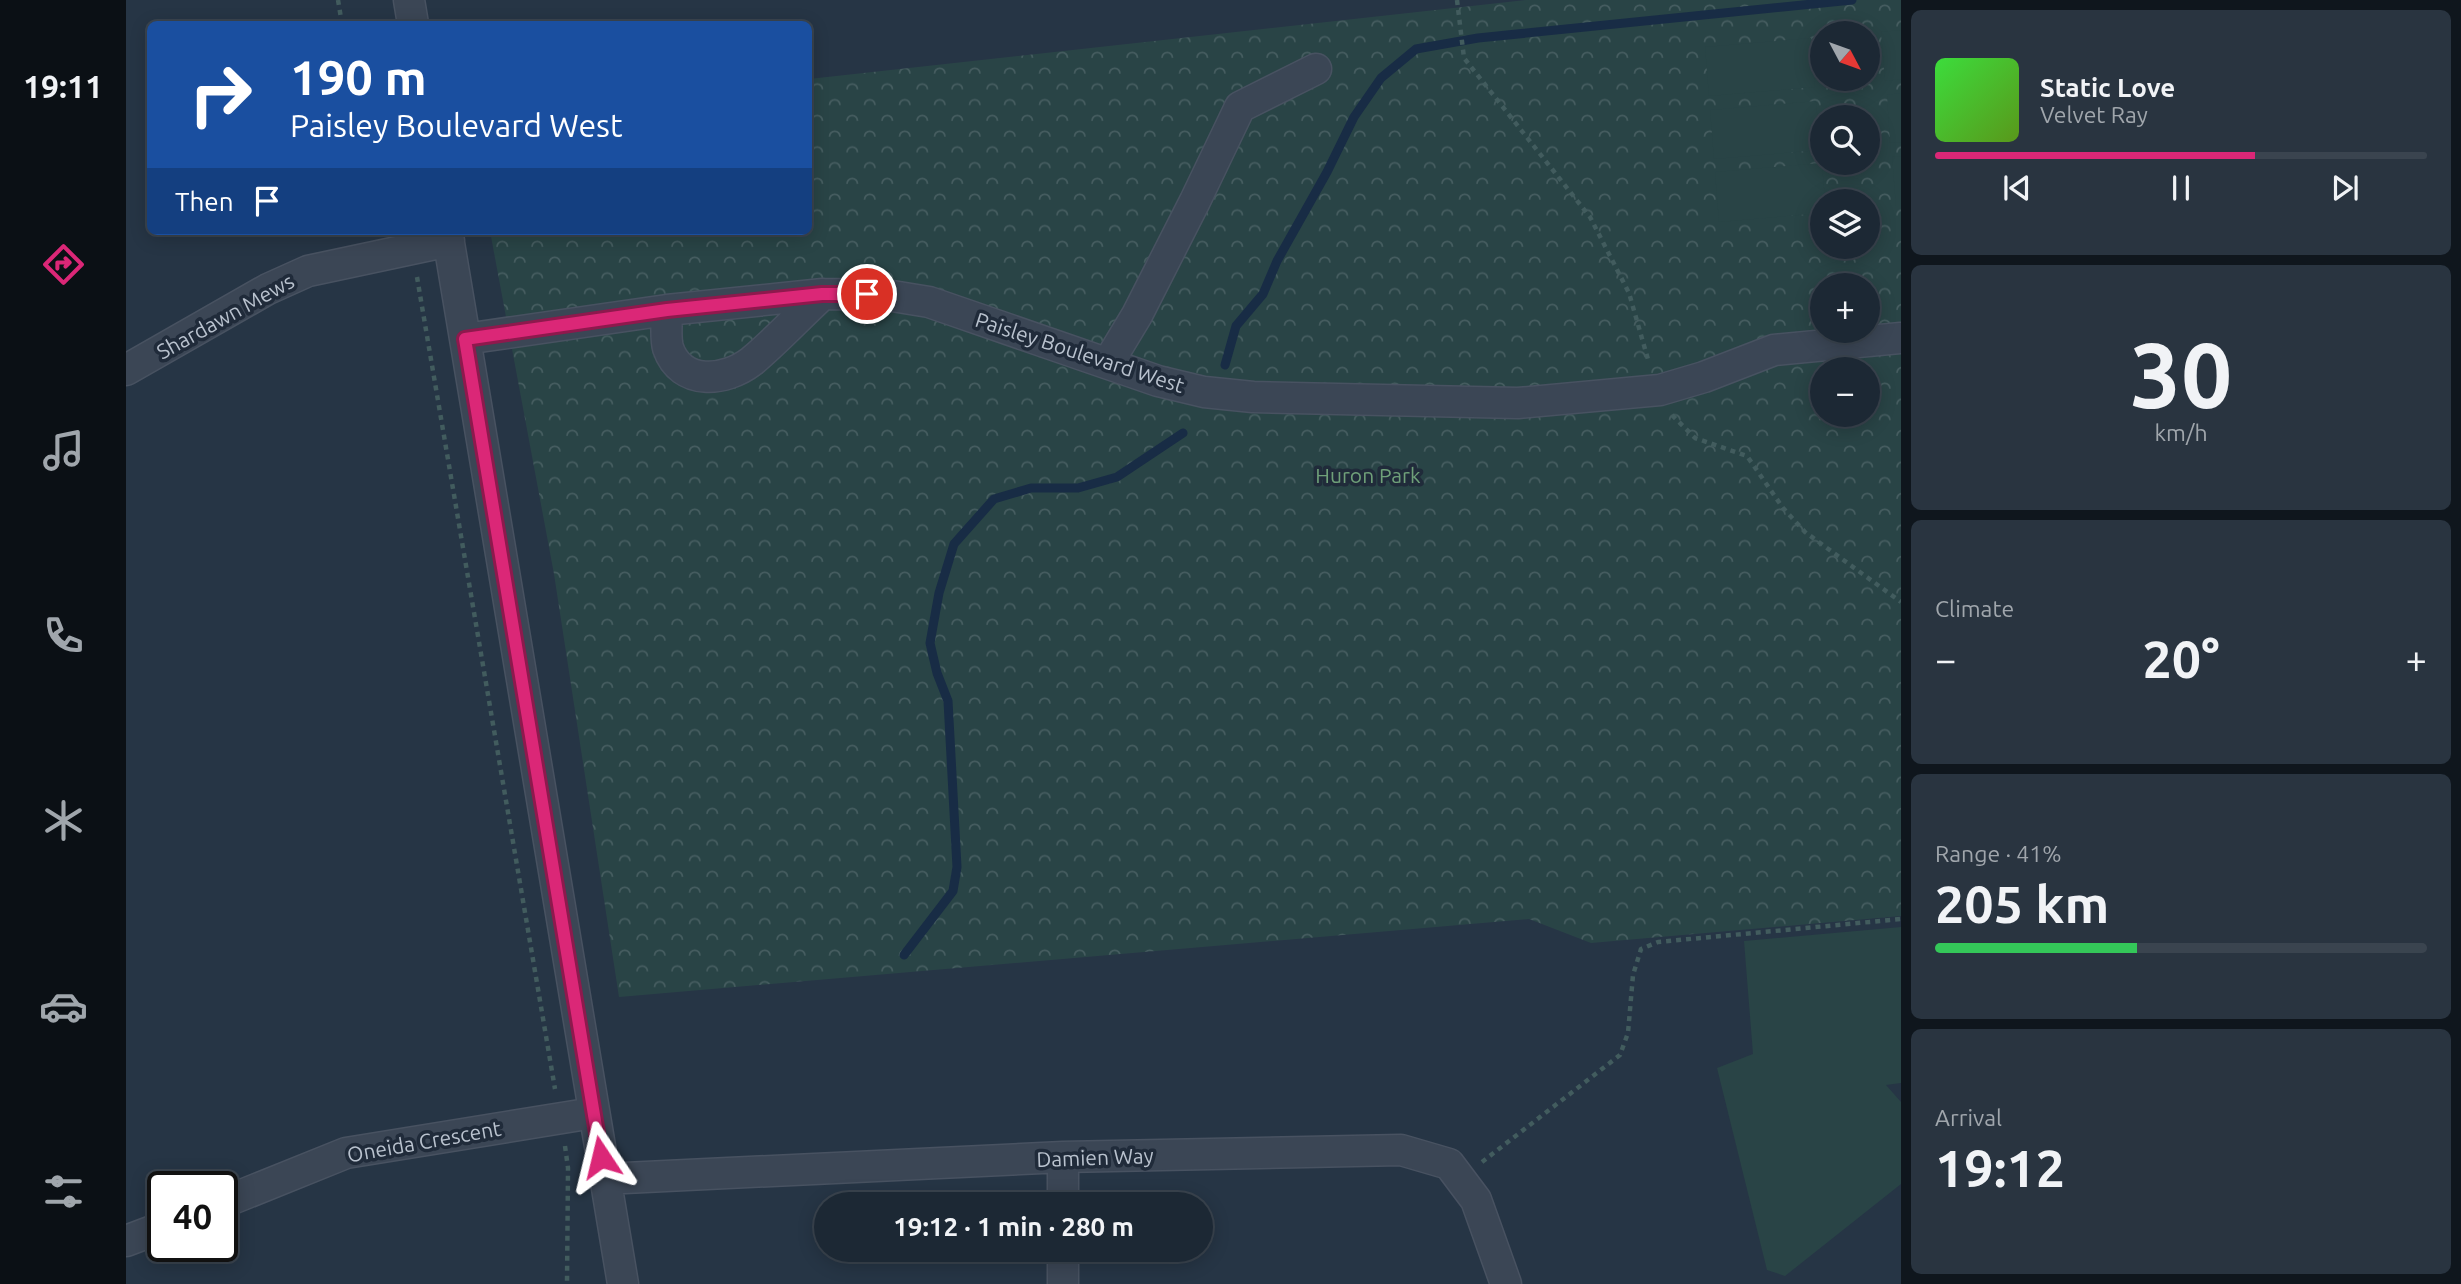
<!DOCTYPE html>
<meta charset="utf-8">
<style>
body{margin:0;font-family:Ubuntu,sans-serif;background:#293440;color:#f1f3f6;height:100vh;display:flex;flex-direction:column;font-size:26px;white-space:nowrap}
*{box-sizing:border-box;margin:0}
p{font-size:23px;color:#a0a6ac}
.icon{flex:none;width:38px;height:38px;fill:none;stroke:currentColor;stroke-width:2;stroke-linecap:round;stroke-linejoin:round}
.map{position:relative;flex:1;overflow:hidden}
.drawer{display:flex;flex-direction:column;gap:10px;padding:10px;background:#0f161d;width:560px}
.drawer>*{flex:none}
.hud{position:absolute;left:21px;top:21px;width:665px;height:214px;border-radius:10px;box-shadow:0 4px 18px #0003,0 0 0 2px #3a444f;background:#1a4fa0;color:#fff;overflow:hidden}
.needle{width:46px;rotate:131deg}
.buttons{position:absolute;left:1684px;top:21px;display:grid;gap:14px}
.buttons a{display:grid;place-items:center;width:70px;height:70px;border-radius:50%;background:#1c2834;box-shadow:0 4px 18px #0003,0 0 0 2px #3a444f;font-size:35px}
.speed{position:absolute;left:21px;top:1171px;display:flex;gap:14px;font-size:35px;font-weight:700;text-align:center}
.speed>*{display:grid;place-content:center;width:91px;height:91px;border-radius:50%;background:#1c2834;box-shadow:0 4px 18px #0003,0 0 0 2px #3a444f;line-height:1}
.speed .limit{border:4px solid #111;border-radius:10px;background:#fff;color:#111}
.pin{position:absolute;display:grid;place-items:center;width:60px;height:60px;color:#fff;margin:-30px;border:4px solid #fff;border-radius:50%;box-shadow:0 2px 7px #0007}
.me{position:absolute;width:77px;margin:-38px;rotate:350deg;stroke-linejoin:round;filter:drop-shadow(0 0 5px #0008)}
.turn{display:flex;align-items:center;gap:24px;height:147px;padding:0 28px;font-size:32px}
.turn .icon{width:91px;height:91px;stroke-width:2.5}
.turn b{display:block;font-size:49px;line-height:60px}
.then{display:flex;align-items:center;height:66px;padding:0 28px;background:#0003;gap:14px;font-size:26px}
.big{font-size:52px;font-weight:600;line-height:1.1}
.drawer .card{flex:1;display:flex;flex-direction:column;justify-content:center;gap:10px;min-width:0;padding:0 24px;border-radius:10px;background:#293440}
.drawer .dial{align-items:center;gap:0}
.dial b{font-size:91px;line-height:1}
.song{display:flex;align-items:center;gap:21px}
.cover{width:84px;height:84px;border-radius:10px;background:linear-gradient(135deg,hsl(120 70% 55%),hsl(90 70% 35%))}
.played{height:7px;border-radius:4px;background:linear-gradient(90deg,#db2777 65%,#3a444f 65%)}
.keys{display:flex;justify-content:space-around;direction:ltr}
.heat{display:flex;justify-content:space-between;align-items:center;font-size:38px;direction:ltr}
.charge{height:10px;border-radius:5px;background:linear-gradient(90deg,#34c759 41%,#3a444f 0)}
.trip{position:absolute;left:688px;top:1192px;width:399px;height:70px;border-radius:35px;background:#1c2834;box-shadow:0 4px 18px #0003,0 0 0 2px #3a444f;font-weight:600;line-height:70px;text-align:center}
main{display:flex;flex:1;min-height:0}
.tab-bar{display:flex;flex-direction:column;width:126px;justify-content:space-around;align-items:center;background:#0b1015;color:#a0a6ac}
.tab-bar .icon{width:49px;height:49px}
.tab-bar .current{color:#db2777}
.tab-bar b{font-size:32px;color:#f1f3f6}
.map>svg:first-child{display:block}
</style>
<main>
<nav class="tab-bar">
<b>19:11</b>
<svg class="icon current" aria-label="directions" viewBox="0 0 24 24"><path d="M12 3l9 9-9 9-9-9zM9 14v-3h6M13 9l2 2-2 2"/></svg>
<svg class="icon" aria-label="music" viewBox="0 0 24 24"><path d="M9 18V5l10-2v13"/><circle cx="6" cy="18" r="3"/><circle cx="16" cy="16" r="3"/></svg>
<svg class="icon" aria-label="phone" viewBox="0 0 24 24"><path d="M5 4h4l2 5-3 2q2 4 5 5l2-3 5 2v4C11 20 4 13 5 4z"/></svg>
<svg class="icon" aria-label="climate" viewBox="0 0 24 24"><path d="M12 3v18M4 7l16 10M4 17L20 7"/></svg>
<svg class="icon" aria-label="car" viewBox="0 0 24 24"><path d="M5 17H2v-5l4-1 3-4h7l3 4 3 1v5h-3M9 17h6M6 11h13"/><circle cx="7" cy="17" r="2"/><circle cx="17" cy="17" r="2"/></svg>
<svg class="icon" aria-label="filters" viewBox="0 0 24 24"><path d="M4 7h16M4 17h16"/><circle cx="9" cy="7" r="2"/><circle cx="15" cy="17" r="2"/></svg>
</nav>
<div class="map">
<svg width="1775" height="1284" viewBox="0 0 1775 1284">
<defs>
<pattern id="park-crowns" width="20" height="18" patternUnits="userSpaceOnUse" patternTransform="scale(1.75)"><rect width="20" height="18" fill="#294446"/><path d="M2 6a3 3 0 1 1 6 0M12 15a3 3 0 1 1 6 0" fill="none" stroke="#465d60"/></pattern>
</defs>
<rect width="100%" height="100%" fill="#263545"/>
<path fill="url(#park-crowns)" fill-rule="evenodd" d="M1400,0H1775V916L1465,943L1403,919L493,997L428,574L364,231H682L683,79ZM1696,33H1741V79H1696ZM1696,117H1741V163H1696ZM1696,201H1741V247H1696ZM1696,285H1741V331H1696ZM1696,369H1741V415H1696Z"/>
<path fill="#294446" d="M1775,30V79L1759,81L1755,32Z
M1685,38L1689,87L1583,96L1579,47Z
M1775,93V142L1764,143L1761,95Z
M1690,101L1694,150L1588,159L1584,110Z
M1775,156V206H1770L1766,157Z
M1696,163L1699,201H1696V213L1593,222L1589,172Z
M1775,927V1083L1760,1085L1775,1102V1184L1659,1276L1641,1270L1591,1068L1627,1054L1618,941Z"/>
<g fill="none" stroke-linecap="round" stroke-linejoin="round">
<path stroke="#182c45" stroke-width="9" d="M1099,365L1110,326L1137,294L1151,261L1201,172L1228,117L1255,78L1290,49L1352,38L1726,0
M778,955L827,891L831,867L822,701L811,673L804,643L813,593L828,544L868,499L905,488H952L991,477L1057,433"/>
<defs>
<path id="minor" d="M283,0L287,24
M321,231L497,1284
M541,310C541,322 539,337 542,348C555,386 599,382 626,361C651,340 673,316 697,294
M339,339L541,310L697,294L760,295L803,302L1032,381L1078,392L1127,397L1392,403L1534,390L1578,377L1648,350L1775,338
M982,363L1011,315L1069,201L1114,107L1190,69
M0,370L142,289L182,271L323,241
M478,1179L937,1157L1275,1150L1323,1164L1350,1200L1380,1284
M96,1203L220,1153L467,1113
M937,1204V1157
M0,1241L37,1227
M937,1284V1250"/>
</defs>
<use href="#minor" stroke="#485261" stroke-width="33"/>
<path stroke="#425c5e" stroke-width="4.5" stroke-dasharray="5 5" stroke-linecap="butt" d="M212,0L216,24
M1331,0L1338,58L1464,217L1503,293L1523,363
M291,277L429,1089
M1546,415L1569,438L1621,456L1657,508L1679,532L1775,602
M439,1146L442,1168L441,1284
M1356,1162L1494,1055L1502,1033L1507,975L1515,949L1532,942L1775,919"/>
<use href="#minor" stroke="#3b4655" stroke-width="30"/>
</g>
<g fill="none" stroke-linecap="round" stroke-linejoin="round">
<defs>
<path id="route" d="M475,1157L339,339L541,310L696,294H741"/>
</defs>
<use href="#route" stroke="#8e194d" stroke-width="18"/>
<use href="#route" stroke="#db2777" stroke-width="12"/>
</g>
<g text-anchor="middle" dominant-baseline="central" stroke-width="7" stroke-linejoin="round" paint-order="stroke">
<g font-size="21" fill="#b9c2ce" stroke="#202b3a">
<text transform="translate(99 316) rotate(-29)">Shardawn Mews</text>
<text transform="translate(954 352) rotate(18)">Paisley Boulevard West</text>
<text transform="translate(298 1141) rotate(-10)">Oneida Crescent</text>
<text transform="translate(969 1157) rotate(-2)">Damien Way</text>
</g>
<g font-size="21" fill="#6fa079" stroke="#202b3a">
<text x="1242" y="475">Huron Park</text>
</g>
</g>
</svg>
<div class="buttons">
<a><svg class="needle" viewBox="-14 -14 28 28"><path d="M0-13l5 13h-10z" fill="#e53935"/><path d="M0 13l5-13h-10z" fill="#a0a6ac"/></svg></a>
<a><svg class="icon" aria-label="search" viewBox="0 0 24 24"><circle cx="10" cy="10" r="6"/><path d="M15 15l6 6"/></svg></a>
<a><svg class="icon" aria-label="layers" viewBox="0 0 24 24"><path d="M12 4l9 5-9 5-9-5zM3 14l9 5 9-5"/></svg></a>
<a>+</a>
<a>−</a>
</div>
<div class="speed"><div class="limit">40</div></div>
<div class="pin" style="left:741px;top:294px;background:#d93025"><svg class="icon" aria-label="arrive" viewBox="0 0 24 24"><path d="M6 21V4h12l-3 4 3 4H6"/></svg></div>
<svg class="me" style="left:475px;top:1157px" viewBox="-20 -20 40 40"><path d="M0-17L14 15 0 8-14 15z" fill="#db2777" stroke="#fff" stroke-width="4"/></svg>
<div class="trip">19:12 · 1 min · 280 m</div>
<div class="hud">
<div class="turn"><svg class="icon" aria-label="right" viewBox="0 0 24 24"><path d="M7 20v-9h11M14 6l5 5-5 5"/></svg><div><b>190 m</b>Paisley Boulevard West</div></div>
<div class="then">Then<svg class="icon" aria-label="arrive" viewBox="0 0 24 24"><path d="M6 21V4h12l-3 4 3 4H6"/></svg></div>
</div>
</div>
<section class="drawer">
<div class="card">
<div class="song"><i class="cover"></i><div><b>Static Love</b><p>Velvet Ray</p></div></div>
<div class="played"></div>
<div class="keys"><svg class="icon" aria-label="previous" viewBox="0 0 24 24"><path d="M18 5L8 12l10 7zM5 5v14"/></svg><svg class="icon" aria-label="pause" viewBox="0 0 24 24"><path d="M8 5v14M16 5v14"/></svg><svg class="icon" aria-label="next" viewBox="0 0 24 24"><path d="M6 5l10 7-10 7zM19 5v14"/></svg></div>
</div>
<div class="card dial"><b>30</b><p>km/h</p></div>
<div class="card"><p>Climate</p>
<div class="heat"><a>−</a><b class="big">20°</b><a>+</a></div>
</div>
<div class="card"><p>Range · 41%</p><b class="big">205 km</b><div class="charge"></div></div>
<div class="card"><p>Arrival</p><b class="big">19:12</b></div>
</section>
</main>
